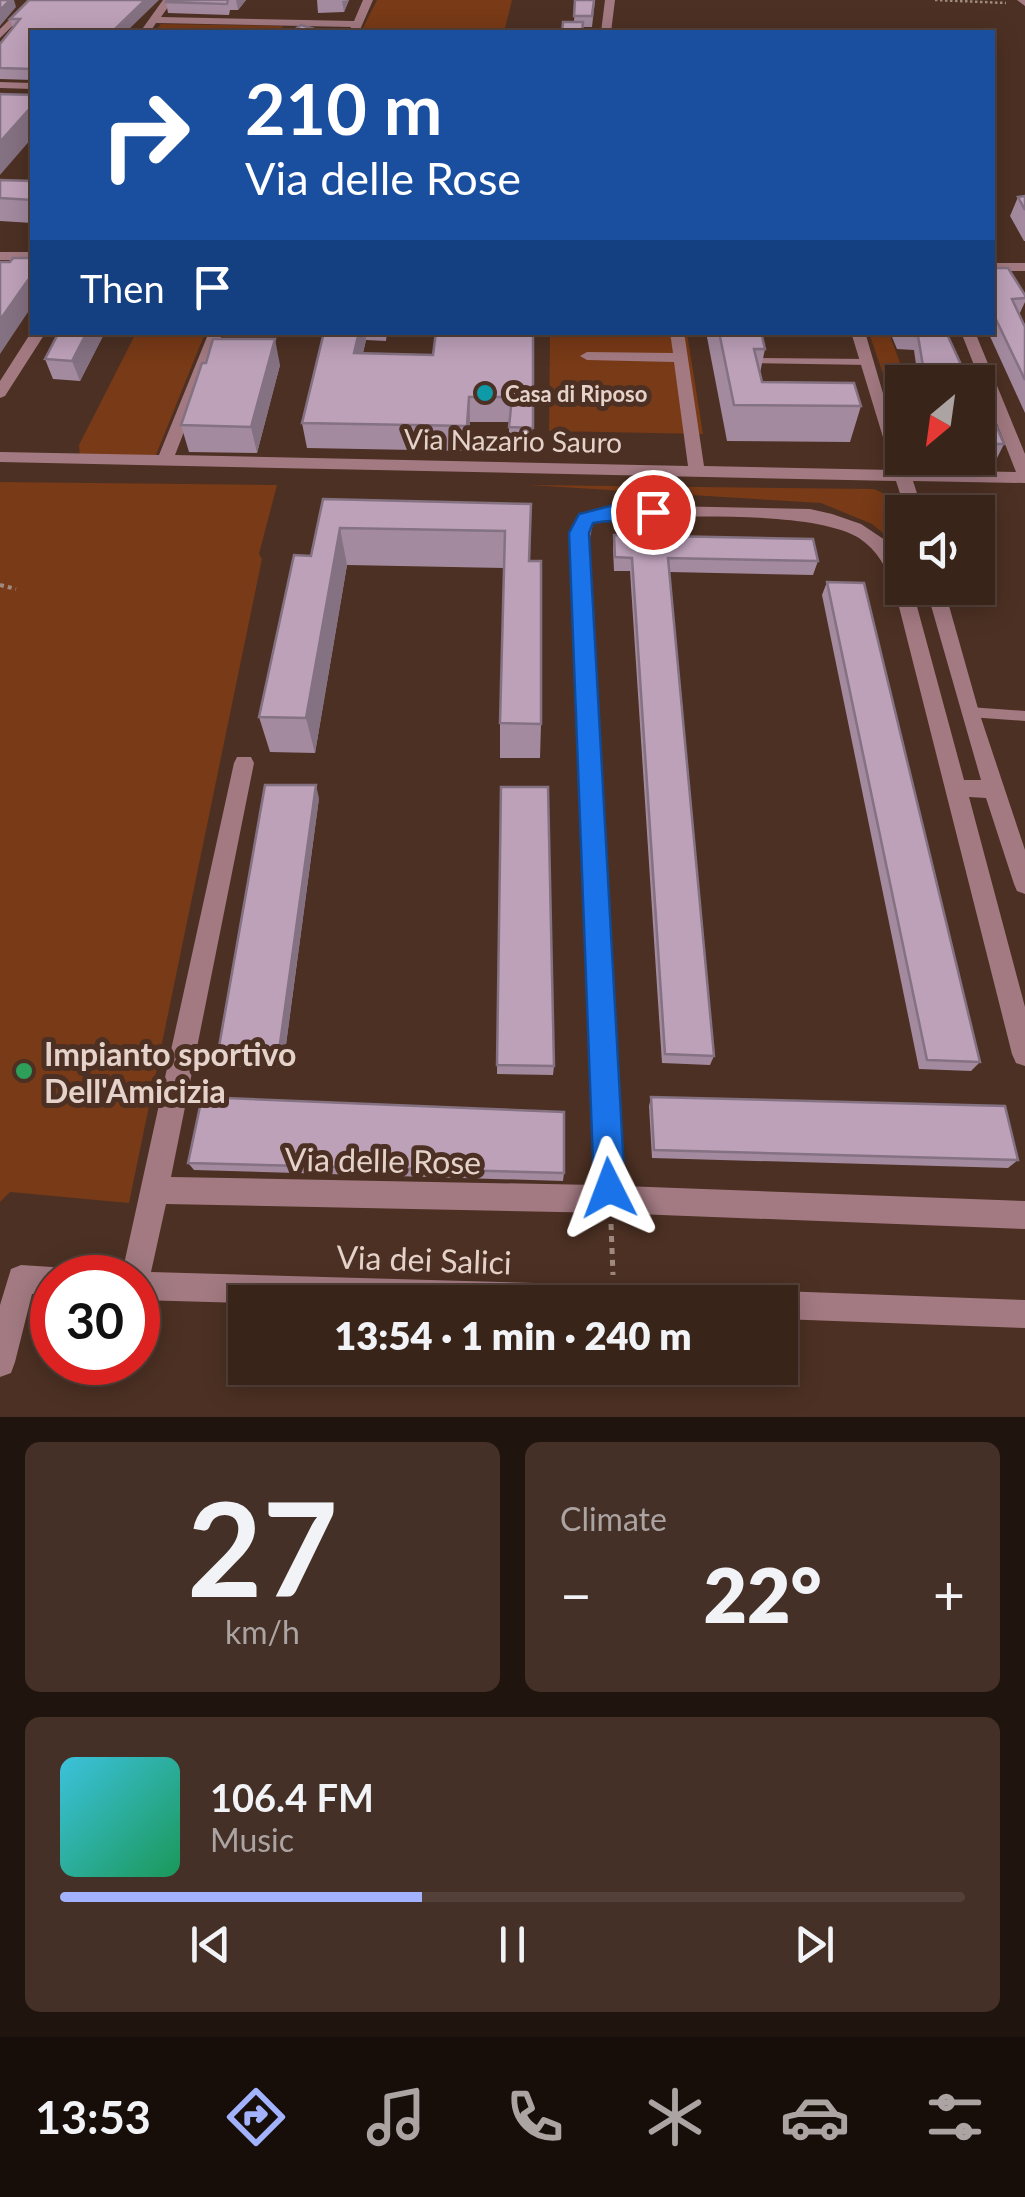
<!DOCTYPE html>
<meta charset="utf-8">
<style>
body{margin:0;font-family:Lato,sans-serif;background:#443027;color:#f1f3f6;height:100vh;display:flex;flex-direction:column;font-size:38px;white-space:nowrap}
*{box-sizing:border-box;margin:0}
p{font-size:32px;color:#aba4a2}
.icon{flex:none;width:55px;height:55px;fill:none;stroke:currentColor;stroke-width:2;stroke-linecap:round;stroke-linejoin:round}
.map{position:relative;height:1417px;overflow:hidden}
.details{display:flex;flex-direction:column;gap:25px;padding:25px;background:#1f140e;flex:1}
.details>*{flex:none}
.top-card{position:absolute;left:30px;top:30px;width:965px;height:305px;border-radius:0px;box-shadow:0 5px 25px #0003,0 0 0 2px #534139;background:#1a4fa0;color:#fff;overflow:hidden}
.needle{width:65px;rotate:209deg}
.fabs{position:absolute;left:885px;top:365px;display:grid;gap:20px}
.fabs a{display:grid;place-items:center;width:110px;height:110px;border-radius:0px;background:#39241a;box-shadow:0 5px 25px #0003,0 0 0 2px #534139;font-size:50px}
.speed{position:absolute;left:30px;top:1255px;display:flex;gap:20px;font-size:50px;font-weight:700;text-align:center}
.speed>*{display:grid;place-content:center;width:130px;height:130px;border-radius:50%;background:#39241a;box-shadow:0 5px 25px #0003,0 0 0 2px #534139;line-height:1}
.speed .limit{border:15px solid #d22;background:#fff;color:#111}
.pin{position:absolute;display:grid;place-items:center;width:85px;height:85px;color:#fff;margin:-42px;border:5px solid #fff;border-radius:50%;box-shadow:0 2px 10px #0007}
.me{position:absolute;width:110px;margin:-55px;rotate:357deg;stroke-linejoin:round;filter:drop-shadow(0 0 8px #0008)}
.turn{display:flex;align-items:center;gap:35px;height:210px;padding:0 50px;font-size:45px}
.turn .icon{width:130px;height:130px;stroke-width:2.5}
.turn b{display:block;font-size:70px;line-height:85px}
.then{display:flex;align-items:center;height:95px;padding:0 50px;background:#0003;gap:20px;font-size:38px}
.big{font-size:75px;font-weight:800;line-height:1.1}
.details .card{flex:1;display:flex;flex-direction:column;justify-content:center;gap:15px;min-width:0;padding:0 35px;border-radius:15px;background:#443027}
.details .dial{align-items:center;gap:0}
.dial b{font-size:130px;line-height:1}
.song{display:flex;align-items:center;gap:30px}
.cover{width:120px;height:120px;border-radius:15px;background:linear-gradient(135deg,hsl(190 70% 55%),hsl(150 70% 35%))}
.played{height:10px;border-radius:5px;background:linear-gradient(90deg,#a2b2fd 40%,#534139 40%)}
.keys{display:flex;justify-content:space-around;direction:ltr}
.heat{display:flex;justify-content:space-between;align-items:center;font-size:55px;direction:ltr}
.details .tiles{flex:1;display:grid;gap:25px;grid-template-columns:1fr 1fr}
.card:last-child{grid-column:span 2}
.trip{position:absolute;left:228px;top:1285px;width:570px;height:100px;border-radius:0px;background:#39241a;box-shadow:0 5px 25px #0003,0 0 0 2px #534139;font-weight:800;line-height:100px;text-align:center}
.dock{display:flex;height:160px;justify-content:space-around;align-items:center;background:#170e0a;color:#aba4a2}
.dock .icon{width:70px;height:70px}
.dock .selected{color:#a2b2fd}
.dock b{font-size:45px;color:#f1f3f6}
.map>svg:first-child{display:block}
</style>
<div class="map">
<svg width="1025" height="1417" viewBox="0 0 1025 1417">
<rect width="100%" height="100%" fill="#4c3023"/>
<path fill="#783a17" d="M377,0H512L504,32H361Z
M161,24L283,26L280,32H154Z
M136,333H205L154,460L80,458L79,445Z
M550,333H687L703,434L549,431Z
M869,333H889L907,382H902V429Z
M0,482L277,485L259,554L262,559L129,1203L10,1192L0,1202Z
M528,485L874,489L888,496L891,507L902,514V549L872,524L821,503Z"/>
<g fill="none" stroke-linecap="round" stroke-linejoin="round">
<path stroke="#a0897f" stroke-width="2.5" stroke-dasharray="2.5 2.5" stroke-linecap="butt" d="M935,0L1006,3"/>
<path stroke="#a0897f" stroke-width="4" stroke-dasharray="4 4" stroke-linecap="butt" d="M0,585L16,589"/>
<path stroke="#a0897f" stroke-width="5" stroke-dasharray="6 6" stroke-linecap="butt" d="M611,1224L613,1275"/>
<path fill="#a37a82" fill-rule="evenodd" d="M755,358L869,359L874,362L869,365L752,363L750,361Z
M969,707L1025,711V721L969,717L965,716L963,712L965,708Z"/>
<path fill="#a37a82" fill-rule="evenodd" d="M29,0H39L0,38V29Z
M163,0H173L161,17L354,21L363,0H373L359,32H349L351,27L156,23L150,32H140Z
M605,0H615L611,32H601Z
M1017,0H1025V6Z
M0,82L32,83V89L0,88Z
M0,252H32V260H0Z
M992,263H1025V271H992Z
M32,331L46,332L5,396L0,398V381Z
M209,332H223L175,455L688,466L674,362L587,360L580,356L587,352L673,353L670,332H684L704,466L893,470L851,332H865L902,458L909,470L1016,472L961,332H975L1025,454V483L913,481L923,512H906L896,481L0,462V452L159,455Z
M614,505L810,509L832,514L861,524L885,540L902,564V588H912L964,780H981L926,588H944L979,712L1025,850V894L1017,891L1014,884L986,798L969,797L1025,1007V1066L1016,1063L1012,1054L894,587C886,567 878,551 859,538C812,509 673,518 614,517L593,523L588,548L623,1186L1025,1201V1229L610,1213L166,1204L151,1272L708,1288L718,1292L722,1302L245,1303L138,1300V1278H121L234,763L237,757H251L254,763L171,1177L596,1185L570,548L579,515Z
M21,1265L52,1267L62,1271L65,1278H52V1295L32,1294L15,1362L11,1373L0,1377V1305L11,1269Z
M780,1291L1025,1300V1328L780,1319V1302H767L770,1295Z"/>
</g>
<path fill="#a38a9f" d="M29,0L32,32V80L0,79V44L13,28L10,19Z
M167,0H246L238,10H230L229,15L168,13L166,2Z
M316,0H349L344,12L318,13L317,0Z
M575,0H595L592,27H583L574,22Z
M0,180L32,181V223L0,221Z
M1025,196V241H1024L1010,216L1018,197Z
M992,268L1025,295V302L1019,315L1025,327V413L988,332H992Z
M59,332H105L80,381L53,379L45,359Z
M323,332H387L386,341L366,340L363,353L433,355L533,332L532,452L509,451V422H470L468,451L307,448L302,423L323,337Z
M706,332H761L765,349L760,373L762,382L861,406L850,442L727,441Z
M890,332H946L969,382H912L917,372L914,350L897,349Z
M206,363L280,365L257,453L189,452L181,425Z
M978,400L1004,444L997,458H955H978Z
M323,499L531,504L530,561L541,724L540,758H500V723L504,568L347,565L315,753L270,752L259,717L311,556Z
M614,535L818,561L813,575L669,572L714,1056L710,1065L662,1063L630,571H614L613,548Z
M827,582L980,1062L971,1071L919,1069L822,595Z
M501,787L554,1066L553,1075L497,1074Z
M319,798L283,1067H223L217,1058Z
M651,1097L1018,1160L1008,1168L652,1158L649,1106Z
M188,1163L564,1173L563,1181L194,1170Z"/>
<path fill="#847182" d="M10,0H14L16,7L0,26V10Z
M145,0H159L126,32H112Z
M236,0H246L238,10Z
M349,0L344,12L342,1Z
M32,106V138L0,175V142Z
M28,280L32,291V306L0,354V320Z
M87,332H105L80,381L72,361Z
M359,332H365L366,340L357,377L354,353Z
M275,339L280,365L257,453L251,427Z
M469,397L470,422L468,451L467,426Z
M340,528L347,565L315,753L306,718Z
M316,785L319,798L283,1067L278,1058Z"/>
<path fill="#bda1b9" stroke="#847182" stroke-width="2.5" d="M0,0H10L0,10Z
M29,0H145L112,32H32V69L0,68V44L20,19H10Z
M167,0H228L227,4L166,2Z
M575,0H594L592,16H574Z
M563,22H583L582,32H562Z
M301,25L318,30L316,32H292Z
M0,94L32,95V106L0,142Z
M0,180L32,181V200L0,198Z
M1025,196V210L1018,197Z
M13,258H32V280H28L0,320V262H10Z
M992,268H1008L1025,295V298L1012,299L1025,327V380L992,311Z
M59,332H87L72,361L45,359Z
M324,332H359L354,353L433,355L436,332H533V428L509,427L512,397H469L467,426L302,423Z
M719,332H761L765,349H754L762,382L854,383L861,406L734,405Z
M900,332H946L969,382H920L916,372H924L918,336L901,335Z
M213,339H275L251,427L181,425L202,363H206Z
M978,400H985L1004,444H978Z
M323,499L531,504L529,561H541V724L500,723L505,531L340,528L306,718L259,717L294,555L311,556Z
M614,535L813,539L818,561L668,558L714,1056L665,1054L632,558L615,557Z
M827,582L864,583L980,1062L927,1060Z
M265,785H316L278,1058H217Z
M501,787H548L554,1066L497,1065Z
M202,1097L564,1112V1173L188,1163Z
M651,1097L1005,1106L1018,1160L654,1150Z"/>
<path fill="#1a73e8" stroke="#114b97" stroke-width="2.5" d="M614,505H653L663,512C648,525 614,518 593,523L589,533L625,1188L620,1199L609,1204L598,1199L594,1188L569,533L579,514Z"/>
<circle fill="#0f9aa8" stroke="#4c3023" stroke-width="4" cx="485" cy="393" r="10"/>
<circle fill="#2e9e5b" stroke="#4c3023" stroke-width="4" cx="24" cy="1071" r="10"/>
<g text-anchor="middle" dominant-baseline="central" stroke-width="10" stroke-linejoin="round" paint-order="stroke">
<g font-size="22" font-weight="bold" fill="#e5d3cb" stroke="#4c3023" text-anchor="start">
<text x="505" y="393">Casa di Riposo</text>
</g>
<g font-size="28" fill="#e5d3cb" stroke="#4c3023">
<text transform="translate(513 440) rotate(1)">Via Nazario Sauro</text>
</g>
<g font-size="32" font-weight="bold" fill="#e5d3cb" stroke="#4c3023" text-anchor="start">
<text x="44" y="1053">Impianto sportivo<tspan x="44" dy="37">Dell'Amicizia</tspan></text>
</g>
<g font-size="32" fill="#e5d3cb" stroke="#4c3023">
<text transform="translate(383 1160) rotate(1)">Via delle Rose</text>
<text transform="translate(424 1259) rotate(2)">Via dei Salici</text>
</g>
</g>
</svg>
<div class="fabs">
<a><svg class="needle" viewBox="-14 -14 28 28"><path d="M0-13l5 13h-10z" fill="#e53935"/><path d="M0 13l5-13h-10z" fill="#aba4a2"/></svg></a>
<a><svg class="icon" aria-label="sound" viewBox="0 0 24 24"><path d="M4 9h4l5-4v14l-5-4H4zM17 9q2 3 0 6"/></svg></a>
</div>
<div class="speed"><div class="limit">30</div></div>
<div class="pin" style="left:653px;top:512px;background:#d93025"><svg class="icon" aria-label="arrive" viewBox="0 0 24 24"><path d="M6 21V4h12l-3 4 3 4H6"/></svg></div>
<svg class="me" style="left:609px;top:1188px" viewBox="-20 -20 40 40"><path d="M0-17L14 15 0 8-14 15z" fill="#1a73e8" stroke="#fff" stroke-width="4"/></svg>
<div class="trip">13:54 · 1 min · 240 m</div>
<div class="top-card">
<div class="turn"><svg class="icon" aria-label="right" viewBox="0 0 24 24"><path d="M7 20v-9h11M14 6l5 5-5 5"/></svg><div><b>210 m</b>Via delle Rose</div></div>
<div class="then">Then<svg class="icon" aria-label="arrive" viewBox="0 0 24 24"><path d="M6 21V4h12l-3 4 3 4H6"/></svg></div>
</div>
</div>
<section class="details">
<div class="tiles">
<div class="card dial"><b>27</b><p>km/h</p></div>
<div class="card"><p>Climate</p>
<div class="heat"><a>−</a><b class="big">22°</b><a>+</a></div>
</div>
<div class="card">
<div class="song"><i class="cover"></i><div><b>106.4 FM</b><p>Music</p></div></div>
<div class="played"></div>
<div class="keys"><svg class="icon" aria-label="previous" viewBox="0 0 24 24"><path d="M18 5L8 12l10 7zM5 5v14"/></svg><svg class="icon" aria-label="pause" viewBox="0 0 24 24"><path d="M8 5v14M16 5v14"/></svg><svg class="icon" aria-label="next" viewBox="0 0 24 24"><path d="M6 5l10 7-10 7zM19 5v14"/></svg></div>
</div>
</div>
</section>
<nav class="dock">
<b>13:53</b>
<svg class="icon selected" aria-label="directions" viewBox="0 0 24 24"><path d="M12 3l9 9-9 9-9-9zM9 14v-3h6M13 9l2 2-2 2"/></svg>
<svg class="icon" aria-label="music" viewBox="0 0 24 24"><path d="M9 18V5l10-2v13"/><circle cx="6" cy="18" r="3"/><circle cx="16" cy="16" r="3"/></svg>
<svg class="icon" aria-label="phone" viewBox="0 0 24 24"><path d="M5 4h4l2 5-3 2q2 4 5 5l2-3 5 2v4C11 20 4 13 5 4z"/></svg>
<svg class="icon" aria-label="climate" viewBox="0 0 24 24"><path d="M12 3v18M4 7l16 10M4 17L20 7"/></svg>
<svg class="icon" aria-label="car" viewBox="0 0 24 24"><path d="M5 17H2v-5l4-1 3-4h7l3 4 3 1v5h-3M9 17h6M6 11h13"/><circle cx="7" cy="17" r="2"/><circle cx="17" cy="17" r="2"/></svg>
<svg class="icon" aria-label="filters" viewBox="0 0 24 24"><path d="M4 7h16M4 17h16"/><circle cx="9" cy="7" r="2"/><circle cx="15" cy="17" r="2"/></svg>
</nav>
